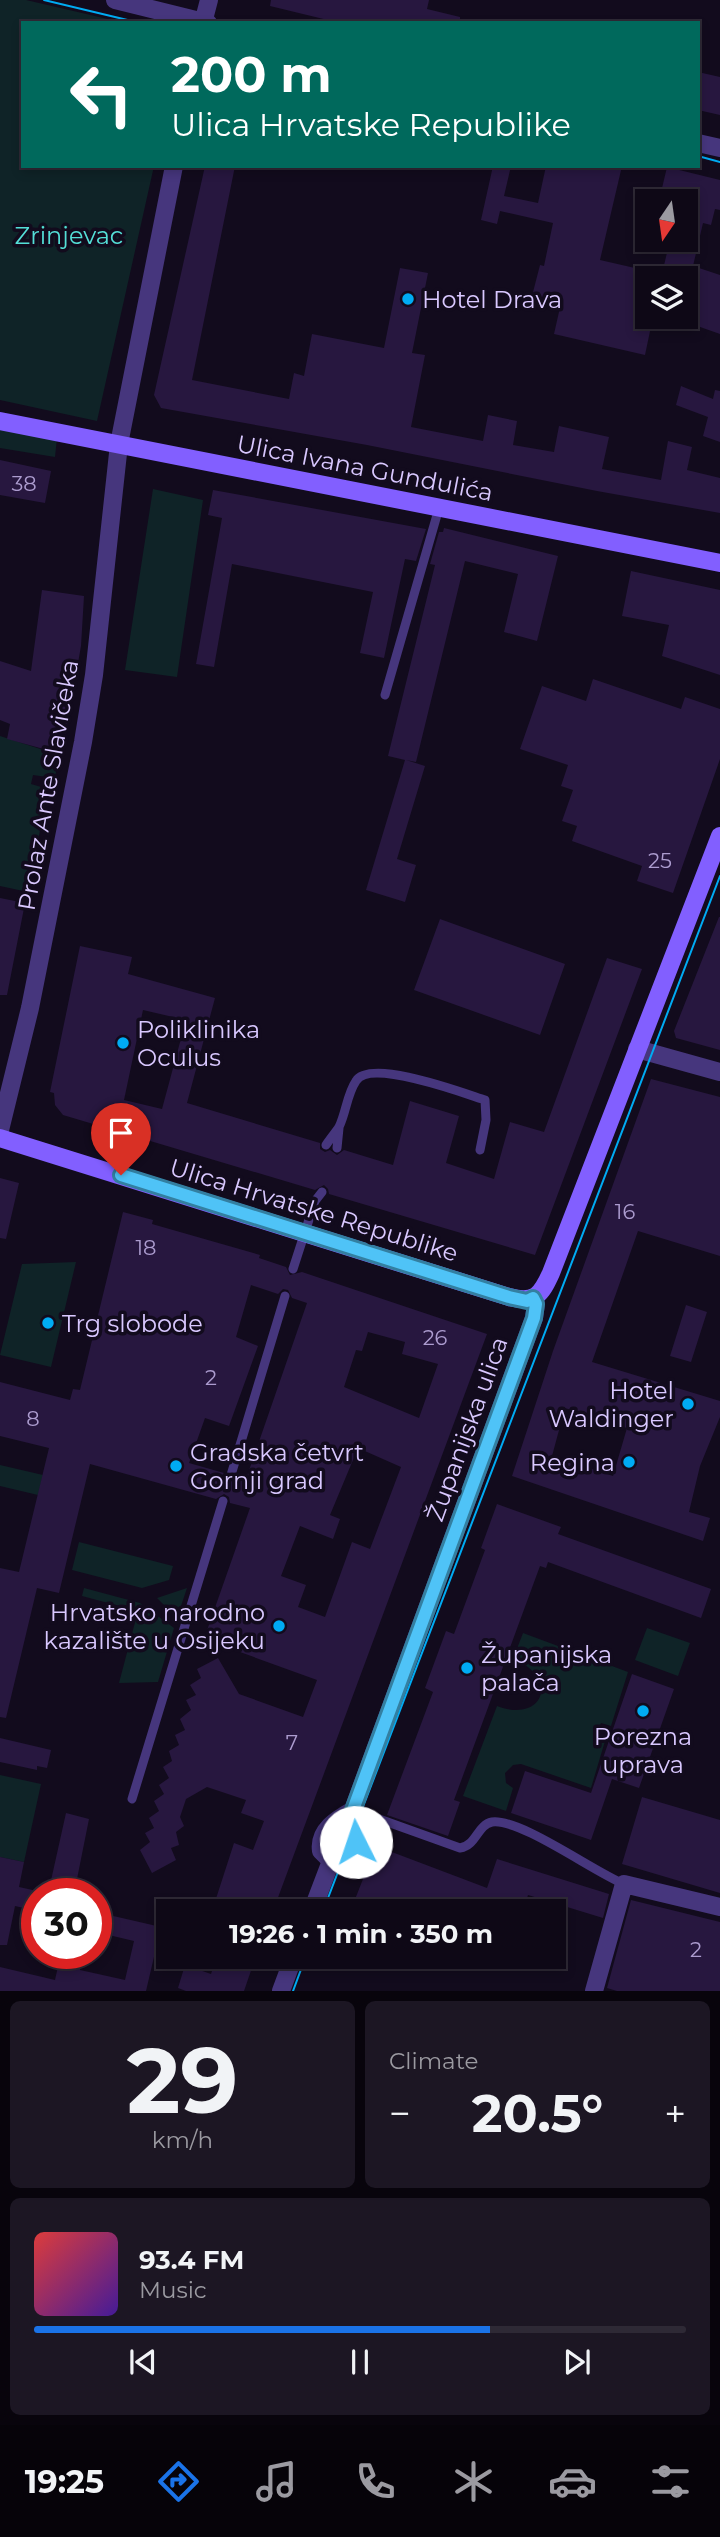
<!DOCTYPE html>
<meta charset="utf-8">
<style>
body{margin:0;font-family:Montserrat,sans-serif;background:#1c1623;color:#f1f3f6;height:100vh;display:flex;flex-direction:column;font-size:26px;white-space:nowrap}
*{box-sizing:border-box;margin:0}
p{font-size:23px;color:#9b9aa1}
.icon{flex:none;width:38px;height:38px;fill:none;stroke:currentColor;stroke-width:2;stroke-linecap:round;stroke-linejoin:round}
.map{position:relative;height:1991px;overflow:hidden}
.details{display:flex;flex-direction:column;gap:10px;padding:10px;background:#08040c;flex:1}
.details>*{flex:none}
.top-card{position:absolute;left:21px;top:21px;width:679px;height:147px;border-radius:0px;box-shadow:0 4px 10px #0003,0 0 0 2px #2e2935;background:#00695c;color:#fff;overflow:hidden}
.needle{width:46px;rotate:193deg}
.fabs{position:absolute;left:635px;top:189px;display:grid;gap:14px}
.fabs a{display:grid;place-items:center;width:63px;height:63px;border-radius:0px;background:#0e0816;box-shadow:0 4px 10px #0003,0 0 0 2px #2e2935;font-size:35px}
.speed{position:absolute;left:21px;top:1878px;display:flex;gap:14px;font-size:35px;font-weight:700;text-align:center}
.speed>*{display:grid;place-content:center;width:91px;height:91px;border-radius:50%;background:#0e0816;box-shadow:0 4px 10px #0003,0 0 0 2px #2e2935;line-height:1}
.speed .limit{border:10px solid #d22;background:#fff;color:#111}
.pin{position:absolute;display:grid;place-items:center;width:60px;height:60px;color:#fff;margin:-72px -30px;border-radius:50% 50% 50% 0;rotate:-45deg;box-shadow:0 0 7px #0007}
.pin .icon{rotate:45deg}
.me{position:absolute;width:77px;margin:-38px;rotate:356deg;stroke-linejoin:round;filter:drop-shadow(0 0 5px #0008)}
.turn{display:flex;align-items:center;gap:24px;height:147px;padding:0 35px;font-size:32px}
.turn .icon{width:91px;height:91px;stroke-width:2.5}
.turn b{display:block;font-size:49px;line-height:60px}
.big{font-size:52px;font-weight:700;line-height:1.1}
.details .tile{flex:1;display:flex;flex-direction:column;justify-content:center;gap:10px;min-width:0;padding:0 24px;border-radius:10px;background:#1c1623}
.details .dial{align-items:center;gap:0}
.dial b{font-size:91px;line-height:1}
.song{display:flex;align-items:center;gap:21px}
.cover{width:84px;height:84px;border-radius:10px;background:linear-gradient(135deg,hsl(0 70% 55%),hsl(260 70% 35%))}
.played{height:7px;border-radius:4px;background:linear-gradient(90deg,#1a73e8 70%,#2e2935 70%)}
.keys{display:flex;justify-content:space-around;direction:ltr}
.heat{display:flex;justify-content:space-between;align-items:center;font-size:38px;direction:ltr}
.details .tiles{flex:1;display:grid;gap:10px;grid-template-columns:1fr 1fr}
.tile:last-child{grid-column:span 2}
.trip{position:absolute;left:156px;top:1899px;width:410px;height:70px;border-radius:0px;background:#0e0816;box-shadow:0 4px 10px #0003,0 0 0 2px #2e2935;font-weight:700;line-height:70px;text-align:center}
.tabs{display:flex;height:112px;justify-content:space-around;align-items:center;background:#060309;color:#9b9aa1}
.tabs .icon{width:49px;height:49px}
.tabs .on{color:#1a73e8}
.tabs b{font-size:32px;color:#f1f3f6}
.map>svg:first-child{display:block}
</style>
<div class="map">
<svg width="720" height="1991" viewBox="0 0 720 1991">
<rect width="100%" height="100%" fill="#120b1d"/>
<path fill="#0f2327" d="M0,0H26L125,23H23V166H154L97,421L0,400Z
M0,427L57,438L55,457L0,448Z
M153,489L203,500L177,677L125,670Z
M0,736L62,756L54,778L33,775L31,784L48,789L28,892L0,886Z
M76,1262L51,1367L0,1355L22,1264Z
M0,1465L43,1475L38,1495L0,1486Z
M79,1542L173,1566L169,1580L142,1588L72,1570Z
M84,1588L140,1603L174,1628L158,1682L119,1683L138,1611L82,1596Z
M187,1588L177,1618L157,1598Z
M647,1628L690,1643L678,1676L635,1660Z
M523,1633L628,1672L611,1726L601,1723L596,1738L605,1741L591,1788L521,1764L513,1765L505,1773L506,1783L513,1788L506,1811L463,1796L497,1706C544,1724 560,1677 513,1659Z
M0,1775L41,1784L24,1862L0,1857Z"/>
<path fill="#27173f" fill-rule="evenodd" d="M271,0H429L427,9L460,17V23H340L270,6Z
M698,72L720,77V115L698,110Z
M205,166H235L192,380L289,399L294,373L304,376L312,334L384,348L400,268L428,273L412,353L425,355L411,427L483,441L488,415L517,421L513,445L554,452L559,426L609,437L602,469L661,480L668,441L692,447L687,470L720,478V513L597,491L367,445L161,408L154,395Z
M493,166H511L504,196L538,203L546,166H622L600,260L648,271V317H653L645,355L554,334L561,303L532,296L540,265L544,266L553,223L500,211L497,224L481,220Z
M667,167L720,180V210L715,209L711,225L703,223L693,266L720,275V334L686,322V278H661L670,240H686V201H659Z
M681,386L713,399L715,390L720,391V442L703,436L708,417L676,405Z
M0,460L51,471L45,503L0,495Z
M213,490L426,529L416,561L405,559L384,658L360,653L373,592L232,564L214,667L196,664L222,518L208,515Z
M444,528L558,556L537,641L504,632L518,574L465,561L416,762L406,760L425,766L397,859L416,865L405,902L366,890L405,760L388,756L435,565L430,564L439,532H443Z
M631,571L720,590V675L662,656L669,625L622,616Z
M42,590L84,596L81,646L62,754L7,739L10,724L0,720V661L31,671Z
M593,679L681,709L685,697L720,709V759L673,893L637,881L642,866L572,841L577,826L562,821L573,790L561,786L568,765L520,749L542,686L586,701Z
M0,898L25,903L7,995H0Z
M719,917H720V1050L676,1038L674,1031Z
M440,919L565,964L540,1035L414,990Z
M80,946L132,957L128,974L215,998L187,1103L320,1143V1149L325,1152L330,1150L337,1155L344,1150L393,1165L410,1101L459,1116L446,1163L494,1179L510,1122L544,1132L607,958L642,969L535,1255L329,1194L328,1189L324,1185L315,1190L63,1115L55,1105L54,1093L50,1092ZM143,1010L186,1020L162,1109L124,1100Z
M651,1079L720,1097V1256L638,1231L592,1362L720,1401V1417L700,1466L689,1512L710,1518L703,1541L512,1476L553,1351ZM565,1408L627,1428L613,1476L552,1456Z
M0,1178L19,1183L6,1239L0,1238Z
M123,1212L153,1220L152,1224L260,1255L259,1258L286,1267L290,1275L302,1272L487,1334L273,1911H212L234,1843L253,1850L264,1821L241,1813L246,1800L207,1787L186,1799L180,1817L184,1826L176,1832L179,1845L171,1848L176,1860L152,1873L140,1850L150,1842L145,1833L154,1828L149,1818L159,1811L154,1801L164,1794L159,1785L169,1778L163,1767L172,1761L169,1751L179,1745L175,1735L185,1730L180,1719L191,1710L186,1700L196,1695L190,1685L201,1678L197,1669L218,1658L239,1694L303,1717L317,1680L204,1639L250,1508L230,1503L229,1497L224,1494L216,1499L90,1464L59,1593L37,1588L6,1718L0,1717V1568L19,1572L49,1448L0,1436V1382L70,1400L73,1389L80,1390ZM251,1285L278,1294L283,1289L288,1290L292,1298L307,1303L246,1479L238,1477L230,1482L226,1479L224,1473L189,1463L205,1418L229,1426L258,1346L236,1337ZM368,1332L405,1342L402,1354L438,1364L419,1418L344,1387L356,1350L362,1351ZM358,1448L401,1467L370,1549L352,1542L325,1617L298,1607L306,1585L281,1576L300,1526L333,1539L340,1519L330,1515Z
M686,1305L707,1312L691,1362L670,1356Z
M497,1504L561,1527L558,1534L711,1589L701,1618L548,1562L546,1568L540,1566L454,1800L460,1802L448,1836L387,1815L433,1692L425,1688L446,1631L454,1634L485,1550L481,1548Z
M632,1674L674,1689L639,1788L612,1779L591,1840L511,1813L525,1771L591,1793Z
M0,1738L51,1750L47,1768L37,1766V1770L0,1762Z
M642,1797L720,1820V1893L622,1864Z
M66,1813L89,1819L74,1894H48Z
M376,1846L487,1888L497,1859L609,1894L603,1918L528,1895L523,1911H363L352,1907Z
M0,1857L24,1862L19,1887L37,1891V1911L15,1906L7,1945H0Z
M631,1900L720,1922V1991H617L607,1988Z
M96,1912L161,1927L146,1991H0V1967L55,1980L61,1953H84L80,1970L125,1980L134,1941L96,1932Z
M217,1956H256L244,1991H186L178,1988L185,1965L211,1974Z"/>
<g fill="none" stroke-linecap="round" stroke-linejoin="round">
<path stroke="#46367d" stroke-width="9" d="M385,695L439,508
M326,1145C330,1139 335,1133 339,1127C346,1113 347,1094 356,1081C370,1058 463,1093 485,1100L486,1120L480,1150
M337,1148L339,1128
M293,1269L315,1201L322,1192
M231,1475L285,1296
M132,1799L223,1501
M354,1810L460,1848C477,1845 477,1825 492,1822C520,1818 594,1872 624,1884"/>
<path stroke="#46367d" stroke-width="18" d="M115,0L208,23
M203,23L209,0
M698,143L720,148
M637,1049L720,1072
M0,1130L30,1008L83,742L94,675L119,444L174,166
M353,1810L534,1318L536,1304L533,1298
M353,1810C358,1827 360,1846 346,1860L331,1861L321,1851C318,1830 337,1819 353,1810Z
M312,1911L331,1861
M281,1991L294,1956
M594,1991L624,1884L720,1907"/>
<path stroke="#825fff" stroke-width="18" d="M0,421L720,563
M0,1138L509,1297C535,1304 541,1295 551,1273L720,836"/>
<path stroke="#00abf3" stroke-width="2" d="M44,0L140,23
M698,156L720,162
M323,1911L720,876
M293,1991L306,1956"/>
</g>
<g fill="none" stroke-linecap="round" stroke-linejoin="round">
<defs>
<path id="route" d="M121,1175L509,1297L527,1301L533,1298L536,1304L534,1318L353,1810L356,1824V1842"/>
</defs>
<use href="#route" stroke="#337fa1" stroke-width="18"/>
<use href="#route" stroke="#4fc3f7" stroke-width="12"/>
</g>
<g fill="#00abf3" stroke="#120b1d" stroke-width="2.5">
<circle cx="408" cy="299" r="7"/>
<circle cx="123" cy="1043" r="7"/>
<circle cx="48" cy="1323" r="7"/>
<circle cx="688" cy="1404" r="7"/>
<circle cx="629" cy="1462" r="7"/>
<circle cx="176" cy="1466" r="7"/>
<circle cx="279" cy="1626" r="7"/>
<circle cx="467" cy="1668" r="7"/>
<circle cx="643" cy="1711" r="7"/>
</g>
<g text-anchor="middle" dominant-baseline="central" stroke-width="7" stroke-linejoin="round" paint-order="stroke">
<g font-size="21" fill="#ac9ccf">
<text x="24" y="483">38</text>
<text x="660" y="860">25</text>
<text x="625" y="1211">16</text>
<text x="146" y="1247">18</text>
<text x="435" y="1337">26</text>
<text x="211" y="1377">2</text>
<text x="33" y="1418">8</text>
<text x="292" y="1742">7</text>
<text x="696" y="1949">2</text>
</g>
<g font-size="24" fill="#54dfd7" stroke="#120b1d">
<text x="69" y="235">Zrinjevac</text>
</g>
<g font-size="24" fill="#d9c8ff" stroke="#120b1d" text-anchor="start">
<text x="422" y="299">Hotel Drava</text>
<text x="137" y="1029">Poliklinika<tspan x="137" dy="28">Oculus</tspan></text>
<text x="62" y="1323">Trg slobode</text>
<text x="674" y="1390" text-anchor="end">Hotel<tspan x="674" dy="28">Waldinger</tspan></text>
<text x="190" y="1452">Gradska četvrt<tspan x="190" dy="28">Gornji grad</tspan></text>
<text x="615" y="1462" text-anchor="end">Regina</text>
<text x="265" y="1612" text-anchor="end">Hrvatsko narodno<tspan x="265" dy="28">kazalište u Osijeku</tspan></text>
<text x="481" y="1654">Županijska<tspan x="481" dy="28">palača</tspan></text>
<text x="643" y="1736" text-anchor="middle">Porezna<tspan x="643" dy="28">uprava</tspan></text>
</g>
<g font-size="24" fill="#d9c8ff" stroke="#120b1d">
<text transform="translate(365 468) rotate(11)">Ulica Ivana Gundulića</text>
<text transform="translate(48 785) rotate(-80)">Prolaz Ante Slavičeka</text>
<text transform="translate(314 1210) rotate(17)">Ulica Hrvatske Republike</text>
<text transform="translate(467 1429) rotate(-70)">Županijska ulica</text>
</g>
</g>
</svg>
<div class="fabs">
<a><svg class="needle" viewBox="-14 -14 28 28"><path d="M0-13l5 13h-10z" fill="#e53935"/><path d="M0 13l5-13h-10z" fill="#9b9aa1"/></svg></a>
<a><svg class="icon" aria-label="layers" viewBox="0 0 24 24"><path d="M12 4l9 5-9 5-9-5zM3 14l9 5 9-5"/></svg></a>
</div>
<div class="speed"><div class="limit">30</div></div>
<div class="pin" style="left:121px;top:1175px;background:#d93025"><svg class="icon" aria-label="arrive" viewBox="0 0 24 24"><path d="M6 21V4h12l-3 4 3 4H6"/></svg></div>
<svg class="me" style="left:356px;top:1842px" viewBox="-20 -20 40 40"><circle r="19" fill="#fff"/><path d="M0-13L10 11 0 6-10 11z" fill="#4fc3f7"/></svg>
<div class="trip">19:26 · 1 min · 350 m</div>
<div class="top-card">
<div class="turn"><svg class="icon" aria-label="left" viewBox="0 0 24 24"><path d="M17 20v-9H6M10 6l-5 5 5 5"/></svg><div><b>200 m</b>Ulica Hrvatske Republike</div></div>
</div>
</div>
<section class="details">
<div class="tiles">
<div class="tile dial"><b>29</b><p>km/h</p></div>
<div class="tile"><p>Climate</p>
<div class="heat"><a>−</a><b class="big">20.5°</b><a>+</a></div>
</div>
<div class="tile">
<div class="song"><i class="cover"></i><div><b>93.4 FM</b><p>Music</p></div></div>
<div class="played"></div>
<div class="keys"><svg class="icon" aria-label="previous" viewBox="0 0 24 24"><path d="M18 5L8 12l10 7zM5 5v14"/></svg><svg class="icon" aria-label="pause" viewBox="0 0 24 24"><path d="M8 5v14M16 5v14"/></svg><svg class="icon" aria-label="next" viewBox="0 0 24 24"><path d="M6 5l10 7-10 7zM19 5v14"/></svg></div>
</div>
</div>
</section>
<nav class="tabs">
<b>19:25</b>
<svg class="icon on" aria-label="directions" viewBox="0 0 24 24"><path d="M12 3l9 9-9 9-9-9zM9 14v-3h6M13 9l2 2-2 2"/></svg>
<svg class="icon" aria-label="music" viewBox="0 0 24 24"><path d="M9 18V5l10-2v13"/><circle cx="6" cy="18" r="3"/><circle cx="16" cy="16" r="3"/></svg>
<svg class="icon" aria-label="phone" viewBox="0 0 24 24"><path d="M5 4h4l2 5-3 2q2 4 5 5l2-3 5 2v4C11 20 4 13 5 4z"/></svg>
<svg class="icon" aria-label="climate" viewBox="0 0 24 24"><path d="M12 3v18M4 7l16 10M4 17L20 7"/></svg>
<svg class="icon" aria-label="car" viewBox="0 0 24 24"><path d="M5 17H2v-5l4-1 3-4h7l3 4 3 1v5h-3M9 17h6M6 11h13"/><circle cx="7" cy="17" r="2"/><circle cx="17" cy="17" r="2"/></svg>
<svg class="icon" aria-label="filters" viewBox="0 0 24 24"><path d="M4 7h16M4 17h16"/><circle cx="9" cy="7" r="2"/><circle cx="15" cy="17" r="2"/></svg>
</nav>
